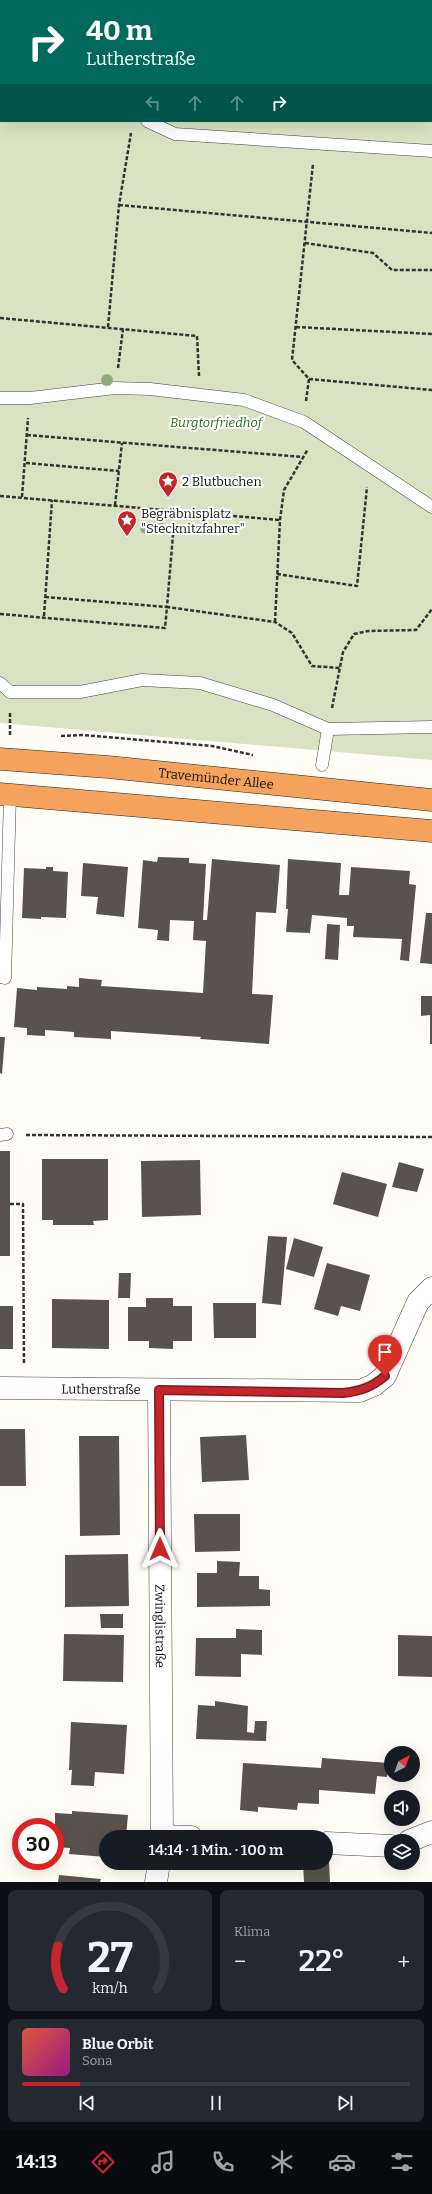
<!DOCTYPE html>
<html lang="de">
<meta charset="utf-8">
<style>
body{margin:0;font-family:Bitter,serif;background:#242831;color:#f1f3f6;height:100vh;display:flex;flex-direction:column;font-size:15px;white-space:nowrap}
*{box-sizing:border-box;margin:0}
p{font-size:13px;color:#9ea1a6}
.icon{flex:none;width:22px;height:22px;fill:none;stroke:currentColor;stroke-width:2;stroke-linecap:round;stroke-linejoin:round}
.map{position:relative;height:1882px;overflow:hidden}
.panel{display:flex;flex-direction:column;gap:8px;padding:8px;background:#0d0f14;flex:1}
.panel>*{flex:none}
.banner{position:absolute;left:0px;top:0px;width:432px;height:122px;box-shadow:0 4px 16px #0002;background:#00695c;color:#fff;overflow:hidden}
.needle{width:26px;rotate:41deg}
.tools{position:absolute;left:384px;top:1746px;display:grid;gap:8px}
.tools a{display:grid;place-items:center;width:36px;height:36px;border-radius:50%;background:#171b24;box-shadow:0 4px 16px #0002;font-size:20px}
.speed{position:absolute;left:12px;top:1818px;display:flex;gap:8px;font-size:20px;font-weight:700;text-align:center}
.speed>*{display:grid;place-content:center;width:52px;height:52px;border-radius:50%;background:#171b24;box-shadow:0 4px 16px #0002;line-height:1}
.speed .limit{border:6px solid #d22;background:#fff;color:#111}
.pin{position:absolute;display:grid;place-items:center;width:34px;height:34px;color:#fff;margin:-41px -17px;border-radius:50% 50% 50% 0;rotate:-45deg;box-shadow:0 0 4px #0007}
.pin .icon{rotate:45deg}
.me{position:absolute;width:44px;margin:-22px;rotate:0deg;stroke-linejoin:round;filter:drop-shadow(0 0 3px #0008)}
.turn{display:flex;align-items:center;gap:14px;height:84px;padding:0 20px;font-size:18px}
.turn .icon{width:52px;height:52px;stroke-width:2.5}
.turn b{display:block;font-size:28px;line-height:34px}
.lanes{display:flex;align-items:center;height:38px;padding:0 20px;background:#0003;justify-content:center;gap:20px;direction:ltr}
.lanes .off{opacity:.35}
.big{font-size:30px;font-weight:600;line-height:1.1}
.panel .card{flex:1;display:flex;flex-direction:column;justify-content:center;gap:6px;min-width:0;padding:0 14px;border-radius:8px;background:#242831}
.panel .dial{align-items:center;gap:0}
.dial svg{height:104px;overflow:visible;fill:none;stroke:#363941;stroke-width:7;stroke-linecap:round;text-anchor:middle}
.dial text{fill:#f1f3f6;stroke:none}
.song{display:flex;align-items:center;gap:12px}
.cover{width:48px;height:48px;border-radius:6px;background:linear-gradient(135deg,hsl(10 70% 55%),hsl(310 70% 35%))}
.played{height:4px;border-radius:2px;background:linear-gradient(90deg,#c4262e 15%,#363941 15%)}
.keys{display:flex;justify-content:space-around;direction:ltr}
.heat{display:flex;justify-content:space-between;align-items:center;font-size:22px;direction:ltr}
.panel .tiles{flex:1;display:grid;gap:8px;grid-template-columns:1fr 1fr}
.card:last-child{grid-column:span 2}
.trip{position:absolute;left:99px;top:1830px;width:234px;height:40px;border-radius:20px;background:#171b24;box-shadow:0 4px 16px #0002;font-weight:600;line-height:40px;text-align:center}
.dock{display:flex;height:64px;justify-content:space-around;align-items:center;background:#090b0e;color:#9ea1a6}
.dock .icon{width:28px;height:28px}
.dock .on{color:#c4262e}
.dock b{font-size:18px;color:#f1f3f6}
.map>svg:first-child{display:block}
</style>
<div class="map">
<svg width="432" height="1882" viewBox="0 0 432 1882">
<rect width="100%" height="100%" fill="#fffdf5"/>
<path fill="#d9e3c4" d="M226,0H432V760L0,723V51L1,121H431V1H222Z"/>
<path fill="#5a524d" d="M158,857L189,858V863L206,864L203,920H207L212,859L280,865L276,913L256,912L252,994L273,995L269,1044L200,1039L201,1037L111,1031V1039L74,1037V1032L45,1030V1036L27,1035V1028L14,1027L17,988L37,990V987L67,989V986L79,987V978L102,980L101,986L203,993L206,941L193,940L194,921L170,920L169,941L157,940L158,930L138,928L143,860L157,862Z
M288,859L341,863L339,895H349L351,867L410,871L409,884L416,885L409,961L400,960L402,939L353,937L354,926H347V918L312,915L310,933L286,932L288,909H286Z
M83,863L128,867L124,917L96,914L98,897L81,896Z
M46,867H53V871L68,872L66,918L41,917V919L22,918L24,868L46,869Z
M426,913H432V964L420,963Z
M327,924L340,925L338,960L325,959Z
M421,996H432V1044H430V1015L421,1016Z
M0,1037H5L2,1074L0,1073Z
M0,1151H10V1256H0Z
M42,1159H108V1220L93,1221L94,1225H53V1220H42Z
M200,1160L201,1215L142,1217L141,1161Z
M399,1162L424,1169L417,1192L392,1187Z
M342,1172L387,1184L378,1217L333,1204Z
M268,1236L287,1237L281,1305L262,1303Z
M294,1238L323,1247L314,1277L286,1269Z
M327,1263L370,1275L360,1311L341,1306L338,1316L314,1309Z
M119,1273H131L130,1298H118Z
M146,1298H173V1306H192V1341H173V1349L149,1348V1341H128V1307H146Z
M52,1299L109,1300V1349L52,1348Z
M213,1303H256V1338H214Z
M0,1306H13V1349H0Z
M0,1429H25L26,1486H0Z
M246,1435L249,1480L202,1482L200,1437Z
M79,1436H119L120,1535L80,1536Z
M194,1514H240V1551L195,1552Z
M128,1554L129,1606L65,1607V1555Z
M217,1561L240,1562L239,1576H259V1589L270,1590V1606L197,1607V1573H217Z
M100,1614H123V1628H101Z
M236,1629L262,1630V1655L241,1654V1677L195,1676L196,1638H236Z
M64,1634L124,1635L123,1682L63,1681Z
M398,1635L432,1636V1677L398,1676Z
M215,1701L248,1706L247,1732L254,1733L255,1721H267L266,1741L196,1739L198,1705L215,1706Z
M71,1722L127,1725L124,1774L95,1772L94,1786L71,1785L72,1770H69Z
M322,1758L389,1763L387,1777L377,1776L375,1794L319,1790V1804L298,1803L297,1810L258,1807V1812L240,1810L243,1763L321,1768Z
M72,1811L128,1815L126,1837H106V1857L69,1854L70,1848L55,1847V1813L72,1814Z
M329,1861L330,1882H304L303,1863Z
M59,1875L101,1879L100,1882H58Z"/>
<g fill="none" stroke-linecap="round" stroke-linejoin="round">
<defs>
<path id="lane" d="M0,105H1
M147,121L175,134L432,151
M0,398H30L115,388L150,389L244,400L304,422L432,507
M0,683L10,692H80L142,680L200,683L273,705L328,729
M322,765L328,729L432,727
M0,977L5,978L10,795
M0,1135L7,1134"/>
<g id="street">
<path d="M116,1L120,0"/>
<path d="M0,28L1,27"/>
<path id="s1" d="M0,1388L360,1391L374,1385L385,1376L418,1302L432,1288"/>
<path id="s2" d="M159,1390L162,1837"/>
<path d="M162,1836L191,1837"/>
<path d="M409,1841L432,1832"/>
<path d="M326,1843L391,1846"/>
<path d="M156,1882L159,1863"/>
</g>
<g id="highway">
<path id="s3" d="M0,759L108,767L432,800"/>
<path d="M0,794L432,831"/>
</g>
</defs>
<use href="#lane" stroke="#444" stroke-width="13"/>
<use href="#street" stroke="#444" stroke-width="23"/>
<use href="#highway" stroke="#222" stroke-width="23"/>
<path stroke="#333" stroke-width="2.5" stroke-dasharray="4 2" stroke-linecap="butt" d="M119,205L432,233
M305,243L373,253L392,270H432
M0,318L197,336L199,376
M108,327L119,205L131,133
M296,327L432,334
M118,368L123,329
M309,379L432,390
M306,401L309,379L292,360L313,164
M27,435L303,457
M26,463L119,471
M0,496L280,520
M22,497L28,418
M115,505L122,443
M277,574L357,586L367,487
M45,597L167,607L175,511
M0,614L165,628L167,607L275,622L292,633L312,666L340,668
M44,616L52,500
M275,622L280,520L284,490L308,449
M332,708L343,652L354,634L368,631L416,630L432,609
M10,735V712
M61,736L82,735L212,746L253,755
M26,1135L432,1137
M10,1204H23L24,1364"/>
<use href="#lane" stroke="#fff" stroke-width="12"/>
<use href="#street" stroke="#fff" stroke-width="22"/>
<use href="#highway" stroke="#f5a25d" stroke-width="22"/>
</g>
<g fill="#8dad7f">
<circle cx="107" cy="380" r="6"/>
<circle cx="158" cy="526" r="6"/>
<circle cx="146" cy="528" r="6"/>
</g>
<g fill="none" stroke-linecap="round" stroke-linejoin="round">
<defs>
<path id="route" d="M160,1549L159,1390L343,1393C361,1391 372,1387 385,1376"/>
</defs>
<use href="#route" stroke="#7f191e" stroke-width="10"/>
<use href="#route" stroke="#c4262e" stroke-width="7"/>
</g>
<defs>
<symbol id="sight-pin" viewBox="-11 -11 22 30"><path d="M0 17L-7.5 6A9.5 9.5 0 1 1 7.5 6Z" fill="#c4262e" stroke="#fff"/><path d="M0-6L1.8-2.2L6-1.7L2.9 1.2L3.7 5.4L0 3.3L-3.7 5.4L-2.9 1.2L-6-1.7L-1.8-2.2Z" fill="#fff"/></symbol>
</defs>
<g fill-rule="evenodd">
<use href="#sight-pin" x="157" y="470" width="22" height="30"/>
<use href="#sight-pin" x="116" y="509" width="22" height="30"/>
</g>
<g text-anchor="middle" dominant-baseline="central" stroke-width="4" stroke-linejoin="round" paint-order="stroke">
<g font-size="13" font-style="italic" fill="#2f6b1f" stroke="#fff">
<text x="216" y="422">Burgtorfriedhof</text>
</g>
<g font-size="13" fill="#111" stroke="#fff" text-anchor="start">
<text x="182" y="481">2 Blutbuchen</text>
<text x="141" y="513">Begräbnisplatz<tspan x="141" dy="15">"Stecknitzfahrer"</tspan></text>
</g>
<g font-size="13" fill="#111" stroke="#fff">
<text stroke="none"><textPath href="#s3" startOffset="217">Travemünder Allee</textPath></text>
<text stroke="none"><textPath href="#s1" startOffset="101">Lutherstraße</textPath></text>
<text stroke="none"><textPath href="#s2" startOffset="236">Zwinglistraße</textPath></text>
</g>
</g>
</svg>
<div class="tools">
<a><svg class="needle" viewBox="-14 -14 28 28"><path d="M0-13l5 13h-10z" fill="#e53935"/><path d="M0 13l5-13h-10z" fill="#9ea1a6"/></svg></a>
<a><svg class="icon" aria-label="sound" viewBox="0 0 24 24"><path d="M4 9h4l5-4v14l-5-4H4zM17 9q2 3 0 6"/></svg></a>
<a><svg class="icon" aria-label="layers" viewBox="0 0 24 24"><path d="M12 4l9 5-9 5-9-5zM3 14l9 5 9-5"/></svg></a>
</div>
<div class="speed"><div class="limit">30</div></div>
<div class="pin" style="left:385px;top:1376px;background:#d93025"><svg class="icon" aria-label="arrive" viewBox="0 0 24 24"><path d="M6 21V4h12l-3 4 3 4H6"/></svg></div>
<svg class="me" style="left:160px;top:1549px" viewBox="-20 -20 40 40"><path d="M0-17L14 15 0 8-14 15z" fill="#c4262e" stroke="#fff" stroke-width="4"/></svg>
<div class="trip">14:14 · 1 Min. · 100 m</div>
<div class="banner">
<div class="turn"><svg class="icon" aria-label="right" viewBox="0 0 24 24"><path d="M7 20v-9h11M14 6l5 5-5 5"/></svg><div><b>40 m</b>Lutherstraße</div></div>
<div class="lanes"><svg class="icon off" aria-label="left" viewBox="0 0 24 24"><path d="M17 20v-9H6M10 6l-5 5 5 5"/></svg><svg class="icon off" aria-label="ahead" viewBox="0 0 24 24"><path d="M12 20V5M6 11l6-6 6 6"/></svg><svg class="icon off" aria-label="ahead" viewBox="0 0 24 24"><path d="M12 20V5M6 11l6-6 6 6"/></svg><svg class="icon" aria-label="right" viewBox="0 0 24 24"><path d="M7 20v-9h11M14 6l5 5-5 5"/></svg></div>
</div>
</div>
<section class="panel">
<div class="tiles">
<div class="card dial"><svg viewBox="0 0 100 80">
<path d="M14 69A42 42 0 1 1 86 69"/>
<path d="M14 69A42 42 0 0 1 10 36" stroke="#c4262e"/>
<text x="50" y="56" font-size="32" font-weight="700">27</text>
<text x="50" y="72" font-size="11">km/h</text>
</svg></div>
<div class="card"><p>Klima</p>
<div class="heat"><a>−</a><b class="big">22°</b><a>+</a></div>
</div>
<div class="card">
<div class="song"><i class="cover"></i><div><b>Blue Orbit</b><p>Sona</p></div></div>
<div class="played"></div>
<div class="keys"><svg class="icon" aria-label="previous" viewBox="0 0 24 24"><path d="M18 5L8 12l10 7zM5 5v14"/></svg><svg class="icon" aria-label="pause" viewBox="0 0 24 24"><path d="M8 5v14M16 5v14"/></svg><svg class="icon" aria-label="next" viewBox="0 0 24 24"><path d="M6 5l10 7-10 7zM19 5v14"/></svg></div>
</div>
</div>
</section>
<nav class="dock">
<b>14:13</b>
<svg class="icon on" aria-label="directions" viewBox="0 0 24 24"><path d="M12 3l9 9-9 9-9-9zM9 14v-3h6M13 9l2 2-2 2"/></svg>
<svg class="icon" aria-label="music" viewBox="0 0 24 24"><path d="M9 18V5l10-2v13"/><circle cx="6" cy="18" r="3"/><circle cx="16" cy="16" r="3"/></svg>
<svg class="icon" aria-label="phone" viewBox="0 0 24 24"><path d="M5 4h4l2 5-3 2q2 4 5 5l2-3 5 2v4C11 20 4 13 5 4z"/></svg>
<svg class="icon" aria-label="climate" viewBox="0 0 24 24"><path d="M12 3v18M4 7l16 10M4 17L20 7"/></svg>
<svg class="icon" aria-label="car" viewBox="0 0 24 24"><path d="M5 17H2v-5l4-1 3-4h7l3 4 3 1v5h-3M9 17h6M6 11h13"/><circle cx="7" cy="17" r="2"/><circle cx="17" cy="17" r="2"/></svg>
<svg class="icon" aria-label="filters" viewBox="0 0 24 24"><path d="M4 7h16M4 17h16"/><circle cx="9" cy="7" r="2"/><circle cx="15" cy="17" r="2"/></svg>
</nav>
